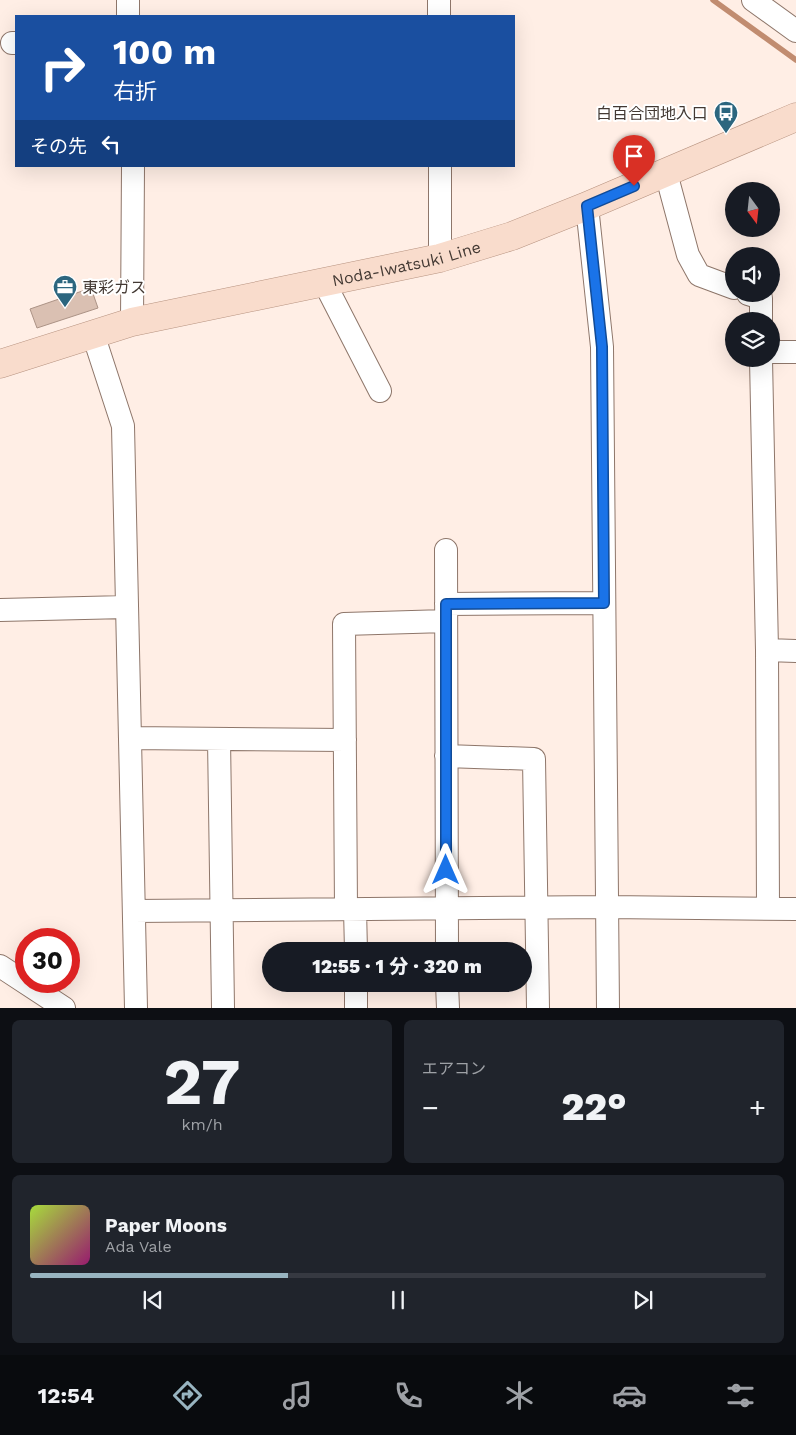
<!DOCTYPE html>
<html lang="ja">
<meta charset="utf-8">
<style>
body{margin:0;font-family:"Work Sans","Noto Sans JP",sans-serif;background:#20242c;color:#f1f3f6;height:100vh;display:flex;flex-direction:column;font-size:19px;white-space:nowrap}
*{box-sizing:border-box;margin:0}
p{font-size:16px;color:#9ea1a6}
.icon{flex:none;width:28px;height:28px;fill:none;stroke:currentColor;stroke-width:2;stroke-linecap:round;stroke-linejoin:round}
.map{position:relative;height:1008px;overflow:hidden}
.side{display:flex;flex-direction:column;gap:12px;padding:12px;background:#0d0f14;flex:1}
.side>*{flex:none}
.guide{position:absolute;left:15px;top:15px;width:500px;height:152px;border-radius:0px;box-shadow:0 5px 20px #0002;background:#1a4fa0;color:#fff;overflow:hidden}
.needle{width:32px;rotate:165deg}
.fabs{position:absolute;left:725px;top:182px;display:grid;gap:10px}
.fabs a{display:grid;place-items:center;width:55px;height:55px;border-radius:50%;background:#171b24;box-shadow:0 5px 20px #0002;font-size:25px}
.speed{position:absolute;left:15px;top:928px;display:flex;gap:10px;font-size:25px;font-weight:700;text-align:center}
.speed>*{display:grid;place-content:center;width:65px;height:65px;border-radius:50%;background:#171b24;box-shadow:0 5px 20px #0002;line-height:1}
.speed .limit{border:8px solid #d22;background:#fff;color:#111}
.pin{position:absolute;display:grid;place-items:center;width:42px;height:42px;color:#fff;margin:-51px -21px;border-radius:50% 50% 50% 0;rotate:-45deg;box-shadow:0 0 5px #0007}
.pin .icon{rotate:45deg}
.me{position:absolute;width:55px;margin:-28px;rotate:0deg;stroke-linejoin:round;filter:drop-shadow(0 0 4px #0008)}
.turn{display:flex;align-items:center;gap:18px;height:105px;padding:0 15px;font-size:22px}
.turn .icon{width:65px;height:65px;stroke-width:2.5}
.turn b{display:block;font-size:35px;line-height:42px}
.then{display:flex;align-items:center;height:48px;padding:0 15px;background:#0003;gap:10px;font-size:19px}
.big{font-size:38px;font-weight:800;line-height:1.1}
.side .tile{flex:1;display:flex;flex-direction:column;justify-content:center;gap:8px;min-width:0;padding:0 18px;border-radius:8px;background:#20242c}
.side .dial{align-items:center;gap:0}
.dial b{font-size:65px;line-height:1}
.song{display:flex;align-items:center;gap:15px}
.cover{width:60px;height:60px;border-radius:8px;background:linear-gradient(135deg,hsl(80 70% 55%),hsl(320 70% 35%))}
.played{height:5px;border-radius:2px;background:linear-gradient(90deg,#98b4c0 35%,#363941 35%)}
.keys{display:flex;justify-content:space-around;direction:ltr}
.heat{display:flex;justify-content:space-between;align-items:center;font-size:28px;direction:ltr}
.side .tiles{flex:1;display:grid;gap:12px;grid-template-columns:1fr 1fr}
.tile:last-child{grid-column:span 2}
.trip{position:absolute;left:262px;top:942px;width:270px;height:50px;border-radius:25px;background:#171b24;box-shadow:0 5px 20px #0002;font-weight:800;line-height:50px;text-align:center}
.menu{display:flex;height:80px;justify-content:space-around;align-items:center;background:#090b0e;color:#9ea1a6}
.menu .icon{width:35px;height:35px}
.menu .active{color:#98b4c0}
.menu b{font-size:22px;color:#f1f3f6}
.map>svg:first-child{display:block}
</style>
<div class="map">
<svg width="796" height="1008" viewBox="0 0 796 1008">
<rect width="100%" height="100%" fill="#ffeee5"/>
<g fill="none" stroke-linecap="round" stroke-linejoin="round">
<path stroke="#c18c70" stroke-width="5.5" d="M713,0L796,60"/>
</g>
<path fill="#dac0b2" stroke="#ac9386" d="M91,288L98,308L37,328L30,309Z"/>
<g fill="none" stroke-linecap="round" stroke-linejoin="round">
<defs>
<path id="minor" d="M128,0V16
M439,0V16
M753,0L796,31
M12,43H16
M440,166V258
M666,173L688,255L699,275L734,288
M587,206L602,347L608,1008
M324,282L380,391
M748,294L761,298V321
M132,322L133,166
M93,334L123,426L136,1008
M771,352H796
M761,359L767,650L768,909
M446,550L447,951
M446,604L604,603
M0,610L126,607
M767,650L796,651
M130,738L345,740
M219,739L223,1008
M446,756L534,759L538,1008
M346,909L344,624L446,621
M355,909L356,951
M134,911L608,907L796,909
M0,966L64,1008
M356,984V1008
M447,984L448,1008"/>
<g id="major">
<path id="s1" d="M0,364L132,322L440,258L512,236L587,206L796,117"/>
</g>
</defs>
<use href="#minor" stroke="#8e766a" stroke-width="24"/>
<use href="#major" stroke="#b79380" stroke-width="29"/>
<use href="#minor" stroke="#fff" stroke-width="22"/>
<use href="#major" stroke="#f9dccc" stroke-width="28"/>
</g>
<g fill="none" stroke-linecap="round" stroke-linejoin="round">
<defs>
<path id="route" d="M446,870V604L604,603L602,347L587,206L634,186"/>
</defs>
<use href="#route" stroke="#114b97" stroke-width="12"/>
<use href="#route" stroke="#1a73e8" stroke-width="9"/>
</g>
<defs>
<symbol id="bus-pin" viewBox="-11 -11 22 30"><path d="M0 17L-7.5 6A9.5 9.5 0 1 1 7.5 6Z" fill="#2c667f" stroke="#fff"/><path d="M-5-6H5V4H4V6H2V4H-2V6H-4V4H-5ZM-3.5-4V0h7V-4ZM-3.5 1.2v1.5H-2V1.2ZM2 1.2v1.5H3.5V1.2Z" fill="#fff"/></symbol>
<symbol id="office-pin" viewBox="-11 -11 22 30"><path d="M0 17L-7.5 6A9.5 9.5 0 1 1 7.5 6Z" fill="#2c667f" stroke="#fff"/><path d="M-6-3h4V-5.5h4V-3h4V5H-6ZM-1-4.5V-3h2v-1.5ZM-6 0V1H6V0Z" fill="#fff"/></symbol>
</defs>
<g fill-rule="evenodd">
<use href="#bus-pin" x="712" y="99" width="28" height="38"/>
<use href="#office-pin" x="51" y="273" width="28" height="38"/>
</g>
<g text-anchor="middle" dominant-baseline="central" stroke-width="4" stroke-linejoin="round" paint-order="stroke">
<g font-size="16" fill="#433933" stroke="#fff" text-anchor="end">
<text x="708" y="113">白百合団地入口</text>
<text x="82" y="287" text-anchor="start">東彩ガス</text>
</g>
<g font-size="16" fill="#433933" stroke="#fff">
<text stroke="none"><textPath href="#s1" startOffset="419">Noda-Iwatsuki Line</textPath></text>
</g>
</g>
</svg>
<div class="fabs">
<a><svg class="needle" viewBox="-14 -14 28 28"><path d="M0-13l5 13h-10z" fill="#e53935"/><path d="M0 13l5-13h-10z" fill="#9ea1a6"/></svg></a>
<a><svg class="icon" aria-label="sound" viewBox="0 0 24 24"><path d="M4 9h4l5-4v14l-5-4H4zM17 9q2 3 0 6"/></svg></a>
<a><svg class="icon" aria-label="layers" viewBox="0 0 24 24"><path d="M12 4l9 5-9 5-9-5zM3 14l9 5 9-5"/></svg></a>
</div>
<div class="speed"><div class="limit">30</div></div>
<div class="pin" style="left:634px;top:186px;background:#d93025"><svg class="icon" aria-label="arrive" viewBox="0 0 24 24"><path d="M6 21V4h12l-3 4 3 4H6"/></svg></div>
<svg class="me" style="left:446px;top:870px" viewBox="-20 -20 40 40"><path d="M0-17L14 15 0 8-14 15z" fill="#1a73e8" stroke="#fff" stroke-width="4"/></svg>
<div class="trip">12:55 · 1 分 · 320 m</div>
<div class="guide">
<div class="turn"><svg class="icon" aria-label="right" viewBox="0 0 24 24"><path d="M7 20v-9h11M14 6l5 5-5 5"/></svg><div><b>100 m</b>右折</div></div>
<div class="then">その先<svg class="icon" aria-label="left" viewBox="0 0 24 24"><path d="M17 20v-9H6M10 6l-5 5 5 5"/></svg></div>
</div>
</div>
<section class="side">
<div class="tiles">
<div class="tile dial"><b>27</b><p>km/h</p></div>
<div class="tile"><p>エアコン</p>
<div class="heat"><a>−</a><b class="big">22°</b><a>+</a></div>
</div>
<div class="tile">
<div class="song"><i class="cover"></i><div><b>Paper Moons</b><p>Ada Vale</p></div></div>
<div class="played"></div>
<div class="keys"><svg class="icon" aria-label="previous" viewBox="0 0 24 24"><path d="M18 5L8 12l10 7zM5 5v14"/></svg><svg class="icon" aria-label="pause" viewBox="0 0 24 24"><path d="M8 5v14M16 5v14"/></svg><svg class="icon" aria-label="next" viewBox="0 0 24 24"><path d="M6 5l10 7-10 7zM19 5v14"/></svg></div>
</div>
</div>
</section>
<nav class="menu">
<b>12:54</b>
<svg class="icon active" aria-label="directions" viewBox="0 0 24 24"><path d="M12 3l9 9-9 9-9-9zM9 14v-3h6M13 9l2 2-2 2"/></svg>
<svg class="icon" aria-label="music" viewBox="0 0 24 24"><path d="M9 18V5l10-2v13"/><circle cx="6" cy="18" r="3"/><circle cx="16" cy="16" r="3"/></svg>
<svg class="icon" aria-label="phone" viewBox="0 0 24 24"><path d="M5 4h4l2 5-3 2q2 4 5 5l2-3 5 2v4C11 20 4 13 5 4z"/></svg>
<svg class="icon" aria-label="climate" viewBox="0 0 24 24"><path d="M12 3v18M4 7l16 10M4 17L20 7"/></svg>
<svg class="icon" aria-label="car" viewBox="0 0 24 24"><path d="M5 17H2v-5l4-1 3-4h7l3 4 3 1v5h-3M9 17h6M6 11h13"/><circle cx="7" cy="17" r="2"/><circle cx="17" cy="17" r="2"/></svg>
<svg class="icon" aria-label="filters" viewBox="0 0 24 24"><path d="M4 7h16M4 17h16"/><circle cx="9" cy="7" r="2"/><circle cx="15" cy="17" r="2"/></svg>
</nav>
